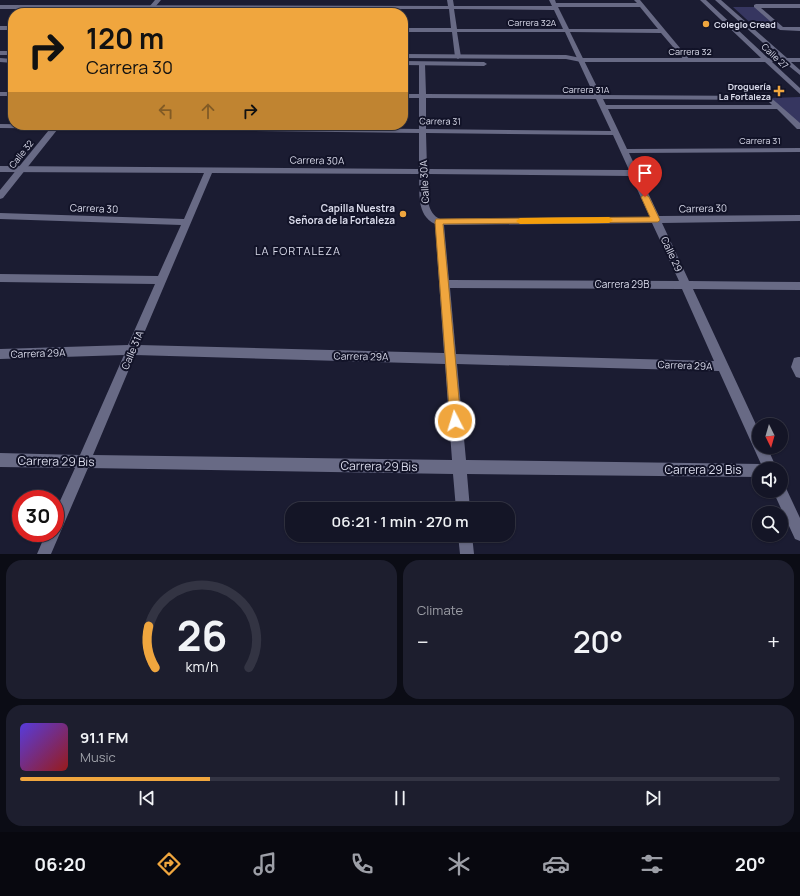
<!DOCTYPE html>
<meta charset="utf-8">
<style>
body{margin:0;font-family:Manrope,sans-serif;background:#1d1e2e;color:#f1f3f6;height:100vh;display:flex;flex-direction:column;font-size:15px;white-space:nowrap}
*{box-sizing:border-box;margin:0}
p{font-size:13px;color:#9d9fa7}
.icon{flex:none;width:22px;height:22px;fill:none;stroke:currentColor;stroke-width:2;stroke-linecap:round;stroke-linejoin:round}
.map{position:relative;height:554px;overflow:hidden}
.drawer{display:flex;flex-direction:column;gap:6px;padding:6px;background:#0b0c15;flex:1}
.drawer>*{flex:none}
.banner{position:absolute;left:8px;top:8px;width:400px;height:122px;border-radius:16px;box-shadow:0 1px 3px #0004,0 0 0 1px #333443;background:#f0a63e;color:#111;overflow:hidden}
.needle{width:26px;rotate:175deg}
.controls{position:absolute;left:752px;top:418px;display:grid;gap:8px}
.controls a{display:grid;place-items:center;width:36px;height:36px;border-radius:50%;background:#141526;box-shadow:0 1px 3px #0004,0 0 0 1px #333443;font-size:20px}
.speed{position:absolute;left:12px;top:490px;display:flex;gap:8px;font-size:20px;font-weight:700;text-align:center}
.speed>*{display:grid;place-content:center;width:52px;height:52px;border-radius:50%;background:#141526;box-shadow:0 1px 3px #0004,0 0 0 1px #333443;line-height:1}
.speed .limit{border:6px solid #d22;background:#fff;color:#111}
.pin{position:absolute;display:grid;place-items:center;width:34px;height:34px;color:#fff;margin:-41px -17px;border-radius:50% 50% 50% 0;rotate:-45deg;box-shadow:0 0 4px #0007}
.pin .icon{rotate:45deg}
.me{position:absolute;width:44px;margin:-22px;rotate:355deg;stroke-linejoin:round;filter:drop-shadow(0 0 3px #0008)}
.turn{display:flex;align-items:center;gap:14px;height:84px;padding:0 12px;font-size:18px}
.turn .icon{width:52px;height:52px;stroke-width:2.5}
.turn b{display:block;font-size:28px;line-height:34px}
.lanes{display:flex;align-items:center;height:38px;padding:0 12px;background:#0003;justify-content:center;gap:20px;direction:ltr}
.lanes .off{opacity:.35}
.big{font-size:30px;font-weight:600;line-height:1.1}
.drawer .widget{flex:1;display:flex;flex-direction:column;justify-content:center;gap:6px;min-width:0;padding:0 14px;border-radius:16px;background:#1d1e2e}
.drawer .dial{align-items:center;gap:0}
.dial svg{height:104px;overflow:visible;fill:none;stroke:#333443;stroke-width:7;stroke-linecap:round;text-anchor:middle}
.dial text{fill:#f1f3f6;stroke:none}
.song{display:flex;align-items:center;gap:12px}
.cover{width:48px;height:48px;border-radius:6px;background:linear-gradient(135deg,hsl(250 70% 55%),hsl(0 70% 35%))}
.played{height:4px;border-radius:2px;background:linear-gradient(90deg,#f0a63e 25%,#333443 25%)}
.keys{display:flex;justify-content:space-around;direction:ltr}
.heat{display:flex;justify-content:space-between;align-items:center;font-size:22px;direction:ltr}
.drawer .tiles{flex:1;display:grid;gap:6px;grid-template-columns:1fr 1fr}
.widget:last-child{grid-column:span 2}
.trip{position:absolute;left:285px;top:502px;width:230px;height:40px;border-radius:16px;background:#141526;box-shadow:0 1px 3px #0004,0 0 0 1px #333443;font-weight:600;line-height:40px;text-align:center}
.tabs{display:flex;height:64px;justify-content:space-around;align-items:center;background:#08080f;color:#9d9fa7}
.tabs .icon{width:28px;height:28px}
.tabs .on{color:#f0a63e}
.tabs b{font-size:18px;color:#f1f3f6}
.map>svg:first-child{display:block}
</style>
<div class="map">
<svg width="800" height="554" viewBox="0 0 800 554">
<rect width="100%" height="100%" fill="#1b1c32"/>
<path fill="#363660" d="M733,7H756L780,29H757Z
M800,97V127L769,98Z"/>
<g fill="none" stroke-linecap="round" stroke-linejoin="round">
<path fill="#686a85" fill-rule="evenodd" d="M447,0H453L454,6H552L549,0H555L556,3H637L634,0H640L690,60L685,61L661,33L570,32L601,95L769,96L800,123V129H797L777,109H608L627,149L800,148V152L629,153L659,216L800,215V221L662,223L689,281L800,282V290L693,289L759,431V447H767L777,469H759V477L467,474L470,509H456L453,474L88,468L51,554H37L46,533H55V512L75,468L0,467V453L80,455L124,355L0,359V349L128,345L155,284L0,282V274L158,276L181,225L0,219V213L184,219L204,173L0,172V166L419,169V133L0,128V124L419,129V98H403V94H419V64L422,62L425,64L426,94L594,95L565,32H457L461,57L458,59L455,57L452,32H403V28H451L449,9H0V5L448,6ZM558,7H640L658,29H569ZM454,9L554,10L563,29H457ZM426,98L596,99L611,131L426,129ZM603,99L767,100L772,105H606ZM426,133L613,135L629,170L427,169ZM212,173L419,174C420,192 416,215 435,224L444,353L139,345ZM427,174L631,176L650,217L440,219C424,212 428,189 427,174ZM652,223L679,281L449,280L444,225ZM450,288L682,289L714,361L456,354ZM135,355L445,364L452,460L93,455ZM457,364L719,371L761,464L466,460Z
M756,4H800V8H761L783,27H800V31L780,30L754,7V5Z
M0,26H13V30H0Z
M0,92H13V96H0Z
M798,357H800V378L796,377L791,367L794,358Z
M781,485L785,486L800,518V541L795,539L773,491H781Z
M458,535H472L474,554H460Z"/>
<path fill="#686a85" fill-rule="evenodd" d="M155,0H161L150,13H144Z
M700,0H706L768,58H780L715,0H721L787,58H800V62H791L800,70V75L784,62H772L800,88V94L765,62H581L566,59L403,58V54L566,55L581,58H761Z
M0,51H13V55H0Z
M0,58L13,59V63L0,62Z
M403,61L484,62L487,64L484,66L403,65Z
M53,125H61L3,198L0,199V190Z"/>
</g>
<path fill="#f0a63e" stroke="#9c6c28" d="M645,194L649,197L660,220L658,222L443,224L461,421L459,425L455,426L451,425L450,421L435,222L436,219L650,217L641,197Z"/>
<path fill="#f59e0b" d="M609,217L613,220L609,223L520,224L516,221L520,218Z"/>
<g fill="#f0a63e" stroke="#121328" stroke-width="1.5">
<circle cx="706" cy="24" r="4"/>
<path d="M777 85h4v4h4v4h-4v4h-4v-4h-4v-4h4z"/>
<circle cx="403" cy="214" r="4"/>
</g>
<g text-anchor="middle" dominant-baseline="central" stroke-width="4" stroke-linejoin="round" paint-order="stroke">
<g font-size="9" fill="#dadbeb" stroke="#121328">
<text x="532" y="22">Carrera 32A</text>
<text x="690" y="51">Carrera 32</text>
<text transform="translate(775 56) rotate(43)">Calle 27</text>
<text x="586" y="89">Carrera 31A</text>
<text transform="translate(440 121) rotate(1)">Carrera 31</text>
<text x="760" y="140">Carrera 31</text>
<text transform="translate(21 154) rotate(-51)">Calle 32</text>
</g>
<g font-size="9" font-weight="bold" fill="#dadbeb" stroke="#121328" text-anchor="start">
<text x="714" y="24">Colegio Cread</text>
<text x="771" y="86" text-anchor="end">Droguería<tspan x="771" dy="10">La Fortaleza</tspan></text>
</g>
<g font-size="10" fill="#dadbeb" stroke="#121328">
<text transform="translate(317 160) rotate(1)">Carrera 30A</text>
<text transform="translate(424 182) rotate(-93)">Calle 30A</text>
<text transform="translate(94 208) rotate(2)">Carrera 30</text>
<text transform="translate(703 208) rotate(-1)">Carrera 30</text>
<text transform="translate(672 254) rotate(65)">Calle 29</text>
<text x="622" y="284">Carrera 29B</text>
<text transform="translate(132 350) rotate(-67)">Calle 31A</text>
<text transform="translate(38 353) rotate(-2)">Carrera 29A</text>
<text transform="translate(361 356) rotate(1)">Carrera 29A</text>
<text transform="translate(685 365) rotate(2)">Carrera 29A</text>
</g>
<g font-size="10" font-weight="bold" fill="#dadbeb" stroke="#121328" text-anchor="end">
<text x="395" y="208">Capilla Nuestra<tspan x="395" dy="12">Señora de la Fortaleza</tspan></text>
</g>
<g font-size="11" letter-spacing="1" fill="#dadbeb" stroke="#121328">
<text x="298" y="250">LA FORTALEZA</text>
</g>
<g font-size="12" fill="#dadbeb" stroke="#121328">
<text transform="translate(56 461) rotate(1)">Carrera 29 Bis</text>
<text transform="translate(379 466) rotate(1)">Carrera 29 Bis</text>
<text x="703" y="469">Carrera 29 Bis</text>
</g>
</g>
</svg>
<div class="controls">
<a><svg class="needle" viewBox="-14 -14 28 28"><path d="M0-13l5 13h-10z" fill="#e53935"/><path d="M0 13l5-13h-10z" fill="#9d9fa7"/></svg></a>
<a><svg class="icon" aria-label="sound" viewBox="0 0 24 24"><path d="M4 9h4l5-4v14l-5-4H4zM17 9q2 3 0 6"/></svg></a>
<a><svg class="icon" aria-label="search" viewBox="0 0 24 24"><circle cx="10" cy="10" r="6"/><path d="M15 15l6 6"/></svg></a>
</div>
<div class="speed"><div class="limit">30</div></div>
<div class="pin" style="left:645px;top:197px;background:#d93025"><svg class="icon" aria-label="arrive" viewBox="0 0 24 24"><path d="M6 21V4h12l-3 4 3 4H6"/></svg></div>
<svg class="me" style="left:455px;top:421px" viewBox="-20 -20 40 40"><circle r="17" fill="#f0a63e" stroke="#fff" stroke-width="3"/><path d="M0-11L8 9 0 5-8 9z" fill="#fff"/></svg>
<div class="trip">06:21 · 1 min · 270 m</div>
<div class="banner">
<div class="turn"><svg class="icon" aria-label="right" viewBox="0 0 24 24"><path d="M7 20v-9h11M14 6l5 5-5 5"/></svg><div><b>120 m</b>Carrera 30</div></div>
<div class="lanes"><svg class="icon off" aria-label="left" viewBox="0 0 24 24"><path d="M17 20v-9H6M10 6l-5 5 5 5"/></svg><svg class="icon off" aria-label="ahead" viewBox="0 0 24 24"><path d="M12 20V5M6 11l6-6 6 6"/></svg><svg class="icon" aria-label="right" viewBox="0 0 24 24"><path d="M7 20v-9h11M14 6l5 5-5 5"/></svg></div>
</div>
</div>
<section class="drawer">
<div class="tiles">
<div class="widget dial"><svg viewBox="0 0 100 80">
<path d="M14 69A42 42 0 1 1 86 69"/>
<path d="M14 69A42 42 0 0 1 9 37" stroke="#f0a63e"/>
<text x="50" y="56" font-size="32" font-weight="700">26</text>
<text x="50" y="72" font-size="11">km/h</text>
</svg></div>
<div class="widget"><p>Climate</p>
<div class="heat"><a>−</a><b class="big">20°</b><a>+</a></div>
</div>
<div class="widget">
<div class="song"><i class="cover"></i><div><b>91.1 FM</b><p>Music</p></div></div>
<div class="played"></div>
<div class="keys"><svg class="icon" aria-label="previous" viewBox="0 0 24 24"><path d="M18 5L8 12l10 7zM5 5v14"/></svg><svg class="icon" aria-label="pause" viewBox="0 0 24 24"><path d="M8 5v14M16 5v14"/></svg><svg class="icon" aria-label="next" viewBox="0 0 24 24"><path d="M6 5l10 7-10 7zM19 5v14"/></svg></div>
</div>
</div>
</section>
<nav class="tabs">
<b>06:20</b>
<svg class="icon on" aria-label="directions" viewBox="0 0 24 24"><path d="M12 3l9 9-9 9-9-9zM9 14v-3h6M13 9l2 2-2 2"/></svg>
<svg class="icon" aria-label="music" viewBox="0 0 24 24"><path d="M9 18V5l10-2v13"/><circle cx="6" cy="18" r="3"/><circle cx="16" cy="16" r="3"/></svg>
<svg class="icon" aria-label="phone" viewBox="0 0 24 24"><path d="M5 4h4l2 5-3 2q2 4 5 5l2-3 5 2v4C11 20 4 13 5 4z"/></svg>
<svg class="icon" aria-label="climate" viewBox="0 0 24 24"><path d="M12 3v18M4 7l16 10M4 17L20 7"/></svg>
<svg class="icon" aria-label="car" viewBox="0 0 24 24"><path d="M5 17H2v-5l4-1 3-4h7l3 4 3 1v5h-3M9 17h6M6 11h13"/><circle cx="7" cy="17" r="2"/><circle cx="17" cy="17" r="2"/></svg>
<svg class="icon" aria-label="filters" viewBox="0 0 24 24"><path d="M4 7h16M4 17h16"/><circle cx="9" cy="7" r="2"/><circle cx="15" cy="17" r="2"/></svg>
<b>20°</b>
</nav>
